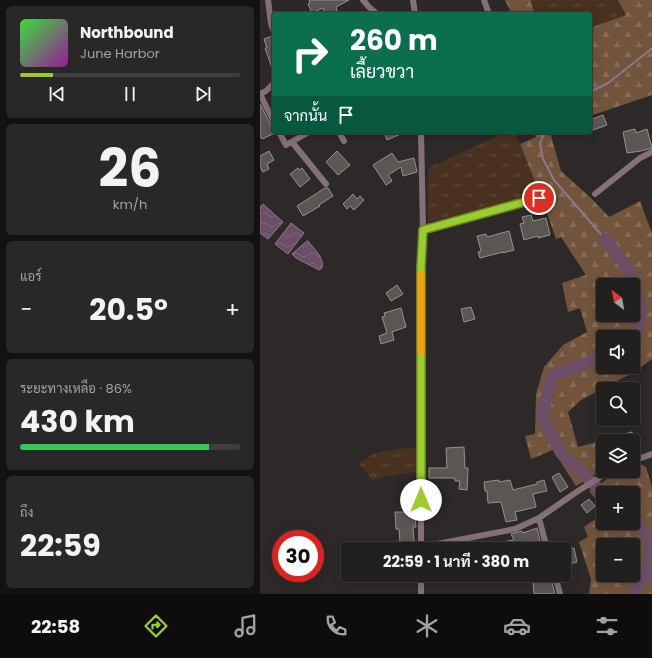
<!DOCTYPE html>
<html lang="th">
<meta charset="utf-8">
<style>
body{margin:0;font-family:Poppins,Sarabun,sans-serif;background:#2a2728;color:#f1f3f6;height:100vh;display:flex;flex-direction:column;font-size:15px;white-space:nowrap}
*{box-sizing:border-box;margin:0}
p{font-size:13px;color:#a2a2a4}
.icon{flex:none;width:22px;height:22px;fill:none;stroke:currentColor;stroke-width:2;stroke-linecap:round;stroke-linejoin:round}
.map{position:relative;flex:1;overflow:hidden}
.panel{display:flex;flex-direction:column;gap:6px;padding:6px;background:#131111;width:260px}
.panel>*{flex:none}
.guide{position:absolute;left:12px;top:12px;width:320px;height:122px;border-radius:4px;box-shadow:0 2px 10px #0003,0 0 0 1px #3f3d3d;background:#0b6e4f;color:#fff;overflow:hidden}
.needle{width:26px;rotate:328deg}
.buttons{position:absolute;left:336px;top:278px;display:grid;gap:8px}
.buttons a{display:grid;place-items:center;width:44px;height:44px;border-radius:4px;background:#221f1f;box-shadow:0 2px 10px #0003,0 0 0 1px #3f3d3d;font-size:20px}
.speed{position:absolute;left:12px;top:530px;display:flex;gap:8px;font-size:20px;font-weight:700;text-align:center}
.speed>*{display:grid;place-content:center;width:52px;height:52px;border-radius:50%;background:#221f1f;box-shadow:0 2px 10px #0003,0 0 0 1px #3f3d3d;line-height:1}
.speed .limit{border:6px solid #d22;background:#fff;color:#111}
.pin{position:absolute;display:grid;place-items:center;width:34px;height:34px;color:#fff;margin:-17px;border:2px solid #fff;border-radius:50%;box-shadow:0 1px 4px #0007}
.me{position:absolute;width:44px;margin:-22px;rotate:0deg;stroke-linejoin:round;filter:drop-shadow(0 0 3px #0008)}
.turn{display:flex;align-items:center;gap:14px;height:84px;padding:0 12px;font-size:18px}
.turn .icon{width:52px;height:52px;stroke-width:2.5}
.turn b{display:block;font-size:28px;line-height:34px}
.then{display:flex;align-items:center;height:38px;padding:0 12px;background:#0003;gap:8px;font-size:15px}
.big{font-size:30px;font-weight:700;line-height:1.1}
.panel .tile{flex:1;display:flex;flex-direction:column;justify-content:center;gap:6px;min-width:0;padding:0 14px;border-radius:6px;background:#2a2728}
.panel .dial{align-items:center;gap:0}
.dial b{font-size:52px;line-height:1}
.song{display:flex;align-items:center;gap:12px}
.cover{width:48px;height:48px;border-radius:6px;background:linear-gradient(135deg,hsl(120 70% 55%),hsl(300 70% 35%))}
.played{height:4px;border-radius:2px;background:linear-gradient(90deg,#9cca31 15%,#3f3d3d 15%)}
.keys{display:flex;justify-content:space-around;direction:ltr}
.heat{display:flex;justify-content:space-between;align-items:center;font-size:22px;direction:ltr}
.charge{height:6px;border-radius:3px;background:linear-gradient(90deg,#34c759 86%,#3f3d3d 0)}
.trip{position:absolute;left:81px;top:542px;width:230px;height:40px;border-radius:4px;background:#221f1f;box-shadow:0 2px 10px #0003,0 0 0 1px #3f3d3d;font-weight:700;line-height:40px;text-align:center}
.menu{display:flex;height:64px;justify-content:space-around;align-items:center;background:#0e0c0c;color:#a2a2a4}
.menu .icon{width:28px;height:28px}
.menu .current{color:#9cca31}
.menu b{font-size:18px;color:#f1f3f6}
main{display:flex;flex:1;min-height:0}
.map>svg:first-child{display:block}
</style>
<main>
<section class="panel">
<div class="tile">
<div class="song"><i class="cover"></i><div><b>Northbound</b><p>June Harbor</p></div></div>
<div class="played"></div>
<div class="keys"><svg class="icon" aria-label="previous" viewBox="0 0 24 24"><path d="M18 5L8 12l10 7zM5 5v14"/></svg><svg class="icon" aria-label="pause" viewBox="0 0 24 24"><path d="M8 5v14M16 5v14"/></svg><svg class="icon" aria-label="next" viewBox="0 0 24 24"><path d="M6 5l10 7-10 7zM19 5v14"/></svg></div>
</div>
<div class="tile dial"><b>26</b><p>km/h</p></div>
<div class="tile"><p>แอร์</p>
<div class="heat"><a>−</a><b class="big">20.5°</b><a>+</a></div>
</div>
<div class="tile"><p>ระยะทางเหลือ · 86%</p><b class="big">430 km</b><div class="charge"></div></div>
<div class="tile"><p>ถึง</p><b class="big">22:59</b></div>
</section>
<div class="map">
<svg width="392" height="594" viewBox="0 0 392 594">
<defs>
<pattern id="grass-tufts" width="24" height="20" patternUnits="userSpaceOnUse"><rect width="24" height="20" fill="#48311e"/><path d="M3 7l-1-3M5 7V3M7 7l1-3M15 17l-1-3M17 17v-4M19 17l1-3" fill="none" stroke="#624e3e"/></pattern>
<pattern id="forest-firs" width="22" height="20" patternUnits="userSpaceOnUse"><rect width="22" height="20" fill="#72543c"/><path d="M5 1l3.5 6h-7zM16 11l3.5 6h-7z" fill="#866c57"/></pattern>
<pattern id="water-waves" width="16" height="10" patternUnits="userSpaceOnUse"><rect width="16" height="10" fill="#6c4e66"/><path d="M0 5q4-4 8 0t8 0" fill="none" stroke="#80677b"/></pattern>
</defs>
<rect width="100%" height="100%" fill="#2e2929"/>
<path fill="url(#grass-tufts)" d="M271,0H358L366,15L330,28V14H275Z
M246,132H253L260,144L281,196L168,222V168Z
M158,447L157,472L130,475L112,480L99,463L113,454L130,450Z"/>
<path fill="url(#forest-firs)" fill-rule="evenodd" d="M245,0H271L274,13L252,14Z
M358,0H392V95L330,116V28L366,15Z
M273,132H290L301,171L332,199L349,217L380,201L392,233V359L374,372L321,400L308,412L318,447L356,437L358,441H343V469L316,486L293,450L271,459L265,436L275,434L276,394L284,367L303,345L327,332L320,308L308,312L302,283L326,275L301,237L296,239L281,196L260,144L276,137ZM343,285H373V315H343ZM343,337H373V367H343Z
M377,463L386,467L392,487V594H329L331,579L319,542L328,537L324,527L343,514V523H373V493H343V508L329,491L360,471H373V465ZM343,545H373V575H343Z"/>
<path fill="url(#water-waves)" stroke="#8d7788" d="M3,204L23,222L8,239L0,233V207Z
M31,223L44,233L28,254L15,244Z
M47,241H48C53,248 65,258 62,268L59,270L36,258L32,254Z"/>
<g fill="none" stroke-linecap="round" stroke-linejoin="round">
<path stroke="#8d7788" stroke-width="2" d="M330,92L348,83L390,50L392,48
M285,132L280,143L283,159L294,180L345,239"/>
<path stroke="#6c4e66" stroke-width="12" d="M345,239L367,267L382,311L373,344
M343,357L292,375L282,416L301,453L343,493
M372,594L388,572L392,541L373,522"/>
</g>
<path fill="#5b5654" stroke="#96908e" d="M49,0H89L76,7L78,14H65L63,8L52,13L48,4L50,3Z
M12,36L14,39L13,71L5,48H7L4,39Z
M0,104L15,133L2,139L0,136Z
M343,115L347,125L333,130L330,120Z
M375,129L376,133L387,129L392,148L381,151L367,153L363,132Z
M124,132H145L127,140Z
M9,151L14,160L7,164L9,169L3,172L0,167V156Z
M77,151L90,165L78,175L66,162Z
M132,153L138,162L154,158L157,172L143,176L141,167L128,175L132,181L126,185L113,165Z
M38,168L39,170L42,168L50,179L40,187L30,174Z
M65,188H68L73,196L59,205L60,206L43,216L37,206Z
M93,194L97,199L100,196L104,200L94,210L90,206L87,209L83,204Z
M271,215L273,221L286,218L290,235L278,238V236L264,240L260,224L264,223L262,217Z
M249,231L254,250L243,253V252L220,258L218,252L221,251L217,236L226,234L227,237Z
M137,285L143,294L131,301L126,293Z
M211,307L215,319L204,322L201,309Z
M141,308L146,327L132,332L134,340L121,344L119,336L127,333L122,317L125,316L124,313Z
M372,432L375,441H362L360,435Z
M204,447L205,468H208L207,490L199,489L200,481H195V478H169V468H187L186,448Z
M299,473L308,487L300,492L292,477Z
M239,480V482L250,480L253,490L277,484V482L284,480L287,491L273,494L276,507L255,512L257,520L246,522L241,502L228,503L227,491H225L224,482Z
M329,499L335,506L327,513L321,505Z
M154,501L156,527H153L154,542L140,543L139,529H136L135,512H145L144,502Z
M277,528L282,549H272L269,541L251,548V549H238L237,543L254,540L251,534L262,531L263,533Z
M314,548L317,562L305,565L304,558V550Z
M291,579L295,594H274L273,582Z"/>
<g fill="none" stroke-linecap="round" stroke-linejoin="round">
<path stroke="#837177" stroke-width="6" d="M8,0L11,24L14,32
M103,0L109,7L117,14
M153,0L155,14
M224,0L229,14
M14,83L6,91L0,94L14,122
M19,132L26,145L49,132
M79,132L84,141
M32,142L66,184
M335,194L380,158L392,152
M163,230L279,198
M373,461L392,454
M279,518L287,549
M161,547L255,529L279,518L318,491L350,471
M161,549V267L163,230L161,132
M295,575L300,594
M161,594V575"/>
</g>
<g fill="none" stroke-linecap="round" stroke-linejoin="round">
<defs>
<path id="route" d="M161,500V267L163,230L279,198"/>
</defs>
<use href="#route" stroke="#658320" stroke-width="10"/>
<use href="#route" stroke="#9cca31" stroke-width="7"/>
<path stroke="#f59e0b" stroke-width="7" d="M161,274V352"/>
</g>
</svg>
<div class="buttons">
<a><svg class="needle" viewBox="-14 -14 28 28"><path d="M0-13l5 13h-10z" fill="#e53935"/><path d="M0 13l5-13h-10z" fill="#a2a2a4"/></svg></a>
<a><svg class="icon" aria-label="sound" viewBox="0 0 24 24"><path d="M4 9h4l5-4v14l-5-4H4zM17 9q2 3 0 6"/></svg></a>
<a><svg class="icon" aria-label="search" viewBox="0 0 24 24"><circle cx="10" cy="10" r="6"/><path d="M15 15l6 6"/></svg></a>
<a><svg class="icon" aria-label="layers" viewBox="0 0 24 24"><path d="M12 4l9 5-9 5-9-5zM3 14l9 5 9-5"/></svg></a>
<a>+</a>
<a>−</a>
</div>
<div class="speed"><div class="limit">30</div></div>
<div class="pin" style="left:279px;top:198px;background:#d93025"><svg class="icon" aria-label="arrive" viewBox="0 0 24 24"><path d="M6 21V4h12l-3 4 3 4H6"/></svg></div>
<svg class="me" style="left:161px;top:500px" viewBox="-20 -20 40 40"><circle r="19" fill="#fff"/><path d="M0-13L10 11 0 6-10 11z" fill="#9cca31"/></svg>
<div class="trip">22:59 · 1 นาที · 380 m</div>
<div class="guide">
<div class="turn"><svg class="icon" aria-label="right" viewBox="0 0 24 24"><path d="M7 20v-9h11M14 6l5 5-5 5"/></svg><div><b>260 m</b>เลี้ยวขวา</div></div>
<div class="then">จากนั้น<svg class="icon" aria-label="arrive" viewBox="0 0 24 24"><path d="M6 21V4h12l-3 4 3 4H6"/></svg></div>
</div>
</div>
</main>
<nav class="menu">
<b>22:58</b>
<svg class="icon current" aria-label="directions" viewBox="0 0 24 24"><path d="M12 3l9 9-9 9-9-9zM9 14v-3h6M13 9l2 2-2 2"/></svg>
<svg class="icon" aria-label="music" viewBox="0 0 24 24"><path d="M9 18V5l10-2v13"/><circle cx="6" cy="18" r="3"/><circle cx="16" cy="16" r="3"/></svg>
<svg class="icon" aria-label="phone" viewBox="0 0 24 24"><path d="M5 4h4l2 5-3 2q2 4 5 5l2-3 5 2v4C11 20 4 13 5 4z"/></svg>
<svg class="icon" aria-label="climate" viewBox="0 0 24 24"><path d="M12 3v18M4 7l16 10M4 17L20 7"/></svg>
<svg class="icon" aria-label="car" viewBox="0 0 24 24"><path d="M5 17H2v-5l4-1 3-4h7l3 4 3 1v5h-3M9 17h6M6 11h13"/><circle cx="7" cy="17" r="2"/><circle cx="17" cy="17" r="2"/></svg>
<svg class="icon" aria-label="filters" viewBox="0 0 24 24"><path d="M4 7h16M4 17h16"/><circle cx="9" cy="7" r="2"/><circle cx="15" cy="17" r="2"/></svg>
</nav>
